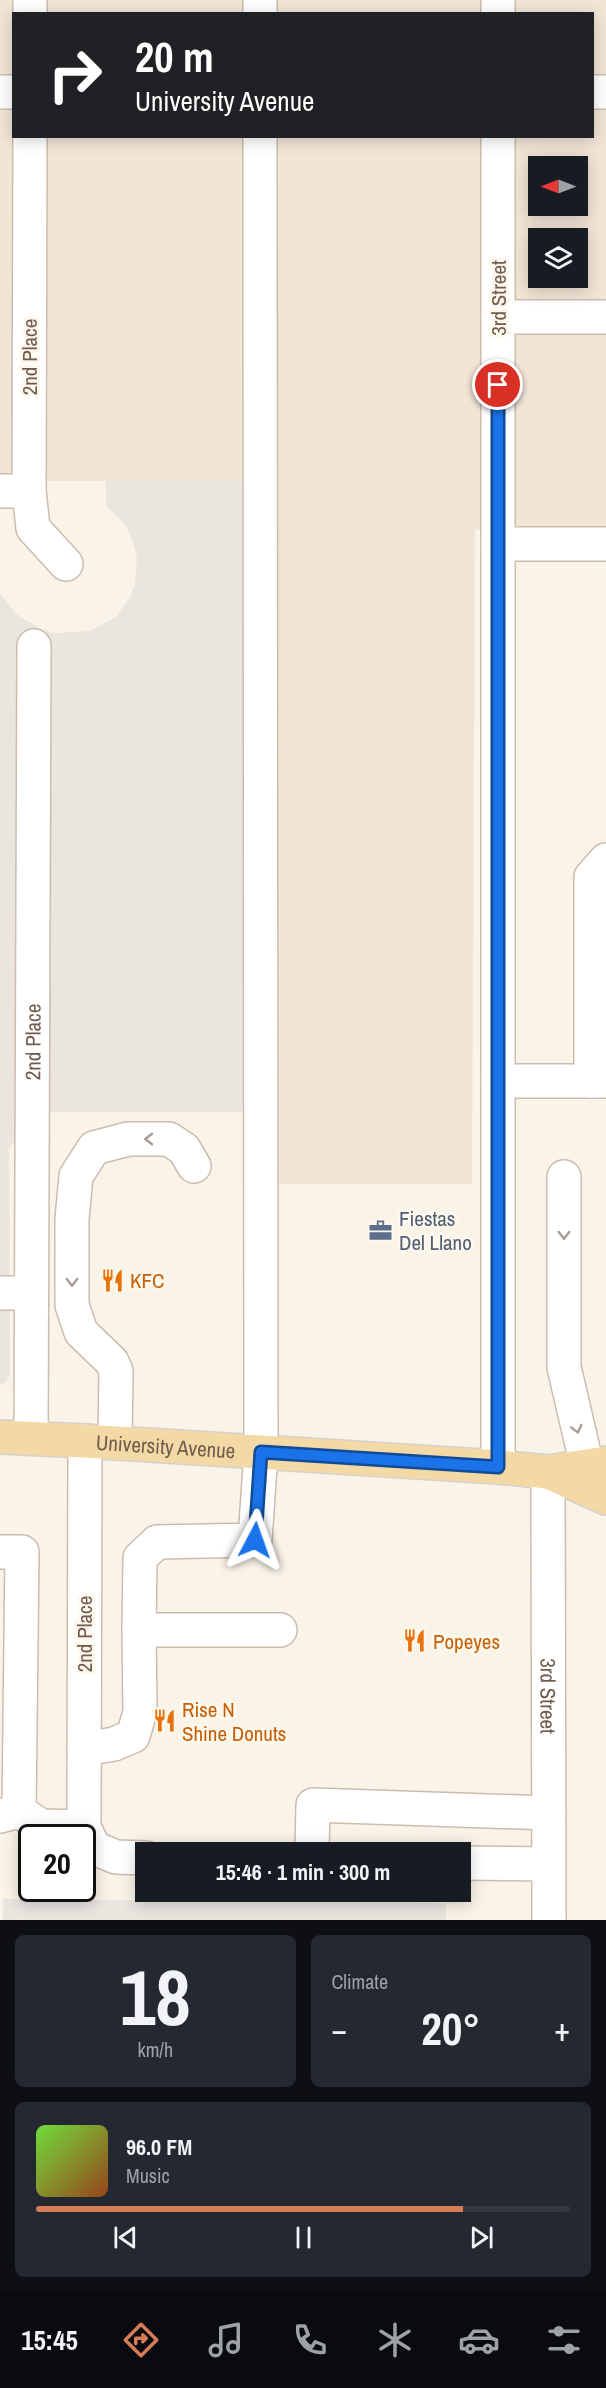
<!DOCTYPE html>
<meta charset="utf-8">
<style>
body{margin:0;font-family:"Archivo Narrow",sans-serif;background:#242831;color:#f1f3f6;height:100vh;display:flex;flex-direction:column;font-size:22px;white-space:nowrap}
*{box-sizing:border-box;margin:0}
p{font-size:20px;color:#9ea1a6}
.icon{flex:none;width:33px;height:33px;fill:none;stroke:currentColor;stroke-width:2;stroke-linecap:round;stroke-linejoin:round}
.map{position:relative;height:1920px;overflow:hidden}
.side{display:flex;flex-direction:column;gap:15px;padding:15px;background:#0d0f14;flex:1}
.side>*{flex:none}
.guide{position:absolute;left:12px;top:12px;width:582px;height:126px;border-radius:0px;box-shadow:0 3px 15px #0003;background:#202124;color:#fff;overflow:hidden}
.needle{width:39px;rotate:270deg}
.tools{position:absolute;left:528px;top:156px;display:grid;gap:12px}
.tools a{display:grid;place-items:center;width:60px;height:60px;border-radius:0px;background:#171b24;box-shadow:0 3px 15px #0003;font-size:30px}
.speed{position:absolute;left:18px;top:1824px;display:flex;gap:12px;font-size:30px;font-weight:700;text-align:center}
.speed>*{display:grid;place-content:center;width:78px;height:78px;border-radius:50%;background:#171b24;box-shadow:0 3px 15px #0003;line-height:1}
.speed .limit{border:3px solid #111;border-radius:9px;background:#fff;color:#111}
.pin{position:absolute;display:grid;place-items:center;width:51px;height:51px;color:#fff;margin:-26px;border:3px solid #fff;border-radius:50%;box-shadow:0 2px 6px #0007}
.me{position:absolute;width:66px;margin:-33px;rotate:4deg;stroke-linejoin:round;filter:drop-shadow(0 0 4px #0008)}
.turn{display:flex;align-items:center;gap:21px;height:126px;padding:0 24px;font-size:27px}
.turn .icon{width:78px;height:78px;stroke-width:2.5}
.turn b{display:block;font-size:42px;line-height:51px}
.big{font-size:45px;font-weight:700;line-height:1.1}
.side .card{flex:1;display:flex;flex-direction:column;justify-content:center;gap:9px;min-width:0;padding:0 21px;border-radius:9px;background:#242831}
.side .dial{align-items:center;gap:0}
.dial b{font-size:78px;line-height:1}
.song{display:flex;align-items:center;gap:18px}
.cover{width:72px;height:72px;border-radius:9px;background:linear-gradient(135deg,hsl(100 70% 55%),hsl(20 70% 35%))}
.played{height:6px;border-radius:3px;background:linear-gradient(90deg,#d77b59 80%,#363941 80%)}
.keys{display:flex;justify-content:space-around;direction:ltr}
.heat{display:flex;justify-content:space-between;align-items:center;font-size:33px;direction:ltr}
.side .tiles{flex:1;display:grid;gap:15px;grid-template-columns:1fr 1fr}
.card:last-child{grid-column:span 2}
.trip{position:absolute;left:135px;top:1842px;width:336px;height:60px;border-radius:0px;background:#171b24;box-shadow:0 3px 15px #0003;font-weight:700;line-height:60px;text-align:center}
.dock{display:flex;height:96px;justify-content:space-around;align-items:center;background:#090b0e;color:#9ea1a6}
.dock .icon{width:42px;height:42px}
.dock .selected{color:#d77b59}
.dock b{font-size:27px;color:#f1f3f6}
.map>svg:first-child{display:block}
</style>
<div class="map">
<svg width="606" height="1920" viewBox="0 0 606 1920">
<rect width="100%" height="100%" fill="#faf3e7"/>
<path fill="#f1e5d6" fill-rule="evenodd" d="M0,0H606V528L475,530L472,1184H273L272,481H0ZM14,14H592V136H14ZM538,166H578V206H538ZM538,238H578V278H538Z"/>
<path fill="#ebe5e0" d="M106,481H245L244,1112H42L9,1148L10,1375L6,1382L0,1385V593L16,614L41,629L56,633L90,631L116,617L130,597L135,584L137,557L133,541L124,523L106,506Z
M3,1899L446,1903V1920H3Z"/>
<g fill="none" stroke-linecap="round" stroke-linejoin="round">
<defs>
<g id="minor">
<path d="M260,0V14"/>
<path d="M498,0V14"/>
<path d="M30,14V0"/>
<path d="M0,92H14"/>
<path d="M592,92H606"/>
<path d="M30,136L29,491L33,528L66,564"/>
<path d="M260,136L261,1452L255,1540L157,1542L140,1558L139,1630H280"/>
<path d="M498,136V1467"/>
<path d="M498,317H606"/>
<path d="M0,491H29"/>
<path d="M498,544H606"/>
<path d="M498,1081H606"/>
<path d="M591,1081V877L606,860"/>
<path d="M564,1177V1367L587,1466"/>
<path d="M0,1293H31"/>
<path id="s1" d="M31,1438L34,646"/>
<path d="M85,1441L84,1827L94,1848L116,1857L146,1858"/>
<path d="M115,1443L116,1371L112,1362L81,1332L72,1305V1219L76,1176L94,1148L128,1139H169L184,1149L194,1166"/>
<path id="s2" d="M548,1472L549,1920"/>
<path d="M0,1552H22L19,1811L0,1816"/>
<path d="M84,1749L114,1744L133,1736L140,1712L139,1630"/>
<path d="M19,1811L41,1826L84,1827"/>
<path d="M312,1852L313,1805L549,1813"/>
<path d="M460,1863L549,1864"/>
</g>
<g id="major">
<path id="s3" d="M0,1437L85,1441L498,1467L548,1472L606,1463"/>
<path d="M548,1472L606,1498"/>
</g>
</defs>
<use href="#minor" stroke="#cbbcae" stroke-width="36"/>
<use href="#major" stroke="#d7d1cd" stroke-width="36"/>
<use href="#minor" stroke="#fff" stroke-width="33"/>
<use href="#major" stroke="#f2d9a6" stroke-width="33"/>
</g>
<defs><path id="oneway-chevron" d="M-2-3.5L2.5 0L-2 3.5" fill="none" stroke-width="1.6" stroke-linecap="round" stroke-linejoin="round" transform="scale(1.5)"/></defs>
<g stroke="#aa9d95">
<use href="#oneway-chevron" transform="translate(149 1139) rotate(180)"/>
<use href="#oneway-chevron" transform="translate(564 1235) rotate(90)"/>
<use href="#oneway-chevron" transform="translate(72 1282) rotate(90)"/>
<use href="#oneway-chevron" transform="translate(577 1429) rotate(76)"/>
</g>
<g fill="none" stroke-linecap="round" stroke-linejoin="round">
<defs>
<path id="route" d="M255,1540L261,1452L498,1467V385"/>
</defs>
<use href="#route" stroke="#114b97" stroke-width="15"/>
<use href="#route" stroke="#1a73e8" stroke-width="10"/>
</g>
<defs>
<symbol id="office-bare" viewBox="-9 -9 18 18"><path d="M-6-3h4V-5.5h4V-3h4V5H-6ZM-1-4.5V-3h2v-1.5ZM-6 0V1H6V0Z" fill="#5c6f8a" stroke="#fdf7ec" stroke-width="2.5" paint-order="stroke"/></symbol>
<symbol id="restaurant-bare" viewBox="-9 -9 18 18"><path d="M-5-6h1v4h1v-4h1v4h1v-4h1v5L-1.5 .5V6h-2V.5L-5-1ZM5-6V6H3V1.5H1.5Q1.5-4 5-6Z" fill="#e8710a" stroke="#fdf7ec" stroke-width="2.5" paint-order="stroke"/></symbol>
</defs>
<g fill-rule="evenodd">
<use href="#office-bare" x="364" y="1214" width="33" height="33"/>
<use href="#restaurant-bare" x="96" y="1264" width="33" height="33"/>
<use href="#restaurant-bare" x="398" y="1624" width="33" height="33"/>
<use href="#restaurant-bare" x="148" y="1704" width="33" height="33"/>
</g>
<g text-anchor="middle" dominant-baseline="central" stroke-width="6" stroke-linejoin="round" paint-order="stroke">
<g font-size="21" fill="#715c4e" stroke="#fdf7ec">
<text transform="translate(498 298) rotate(-90)">3rd Street</text>
<text transform="translate(29 357) rotate(-90)">2nd Place</text>
<text stroke="none"><textPath href="#s1" startOffset="396">2nd Place</textPath></text>
<text stroke="none"><textPath href="#s3" startOffset="166">University Avenue</textPath></text>
<text transform="translate(84 1634) rotate(-90)">2nd Place</text>
<text stroke="none"><textPath href="#s2" startOffset="224">3rd Street</textPath></text>
</g>
<g font-size="21" fill="#4e5e75" stroke="#fdf7ec" text-anchor="start">
<text x="399" y="1218">Fiestas<tspan x="399" dy="24">Del Llano</tspan></text>
</g>
<g font-size="21" fill="#c56008" stroke="#fdf7ec" text-anchor="start">
<text x="130" y="1280">KFC</text>
<text x="433" y="1641">Popeyes</text>
<text x="182" y="1709">Rise N<tspan x="182" dy="24">Shine Donuts</tspan></text>
</g>
</g>
</svg>
<div class="tools">
<a><svg class="needle" viewBox="-14 -14 28 28"><path d="M0-13l5 13h-10z" fill="#e53935"/><path d="M0 13l5-13h-10z" fill="#9ea1a6"/></svg></a>
<a><svg class="icon" aria-label="layers" viewBox="0 0 24 24"><path d="M12 4l9 5-9 5-9-5zM3 14l9 5 9-5"/></svg></a>
</div>
<div class="speed"><div class="limit">20</div></div>
<div class="pin" style="left:498px;top:385px;background:#d93025"><svg class="icon" aria-label="arrive" viewBox="0 0 24 24"><path d="M6 21V4h12l-3 4 3 4H6"/></svg></div>
<svg class="me" style="left:255px;top:1540px" viewBox="-20 -20 40 40"><path d="M0-17L14 15 0 8-14 15z" fill="#1a73e8" stroke="#fff" stroke-width="4"/></svg>
<div class="trip">15:46 · 1 min · 300 m</div>
<div class="guide">
<div class="turn"><svg class="icon" aria-label="right" viewBox="0 0 24 24"><path d="M7 20v-9h11M14 6l5 5-5 5"/></svg><div><b>20 m</b>University Avenue</div></div>
</div>
</div>
<section class="side">
<div class="tiles">
<div class="card dial"><b>18</b><p>km/h</p></div>
<div class="card"><p>Climate</p>
<div class="heat"><a>−</a><b class="big">20°</b><a>+</a></div>
</div>
<div class="card">
<div class="song"><i class="cover"></i><div><b>96.0 FM</b><p>Music</p></div></div>
<div class="played"></div>
<div class="keys"><svg class="icon" aria-label="previous" viewBox="0 0 24 24"><path d="M18 5L8 12l10 7zM5 5v14"/></svg><svg class="icon" aria-label="pause" viewBox="0 0 24 24"><path d="M8 5v14M16 5v14"/></svg><svg class="icon" aria-label="next" viewBox="0 0 24 24"><path d="M6 5l10 7-10 7zM19 5v14"/></svg></div>
</div>
</div>
</section>
<nav class="dock">
<b>15:45</b>
<svg class="icon selected" aria-label="directions" viewBox="0 0 24 24"><path d="M12 3l9 9-9 9-9-9zM9 14v-3h6M13 9l2 2-2 2"/></svg>
<svg class="icon" aria-label="music" viewBox="0 0 24 24"><path d="M9 18V5l10-2v13"/><circle cx="6" cy="18" r="3"/><circle cx="16" cy="16" r="3"/></svg>
<svg class="icon" aria-label="phone" viewBox="0 0 24 24"><path d="M5 4h4l2 5-3 2q2 4 5 5l2-3 5 2v4C11 20 4 13 5 4z"/></svg>
<svg class="icon" aria-label="climate" viewBox="0 0 24 24"><path d="M12 3v18M4 7l16 10M4 17L20 7"/></svg>
<svg class="icon" aria-label="car" viewBox="0 0 24 24"><path d="M5 17H2v-5l4-1 3-4h7l3 4 3 1v5h-3M9 17h6M6 11h13"/><circle cx="7" cy="17" r="2"/><circle cx="17" cy="17" r="2"/></svg>
<svg class="icon" aria-label="filters" viewBox="0 0 24 24"><path d="M4 7h16M4 17h16"/><circle cx="9" cy="7" r="2"/><circle cx="15" cy="17" r="2"/></svg>
</nav>
